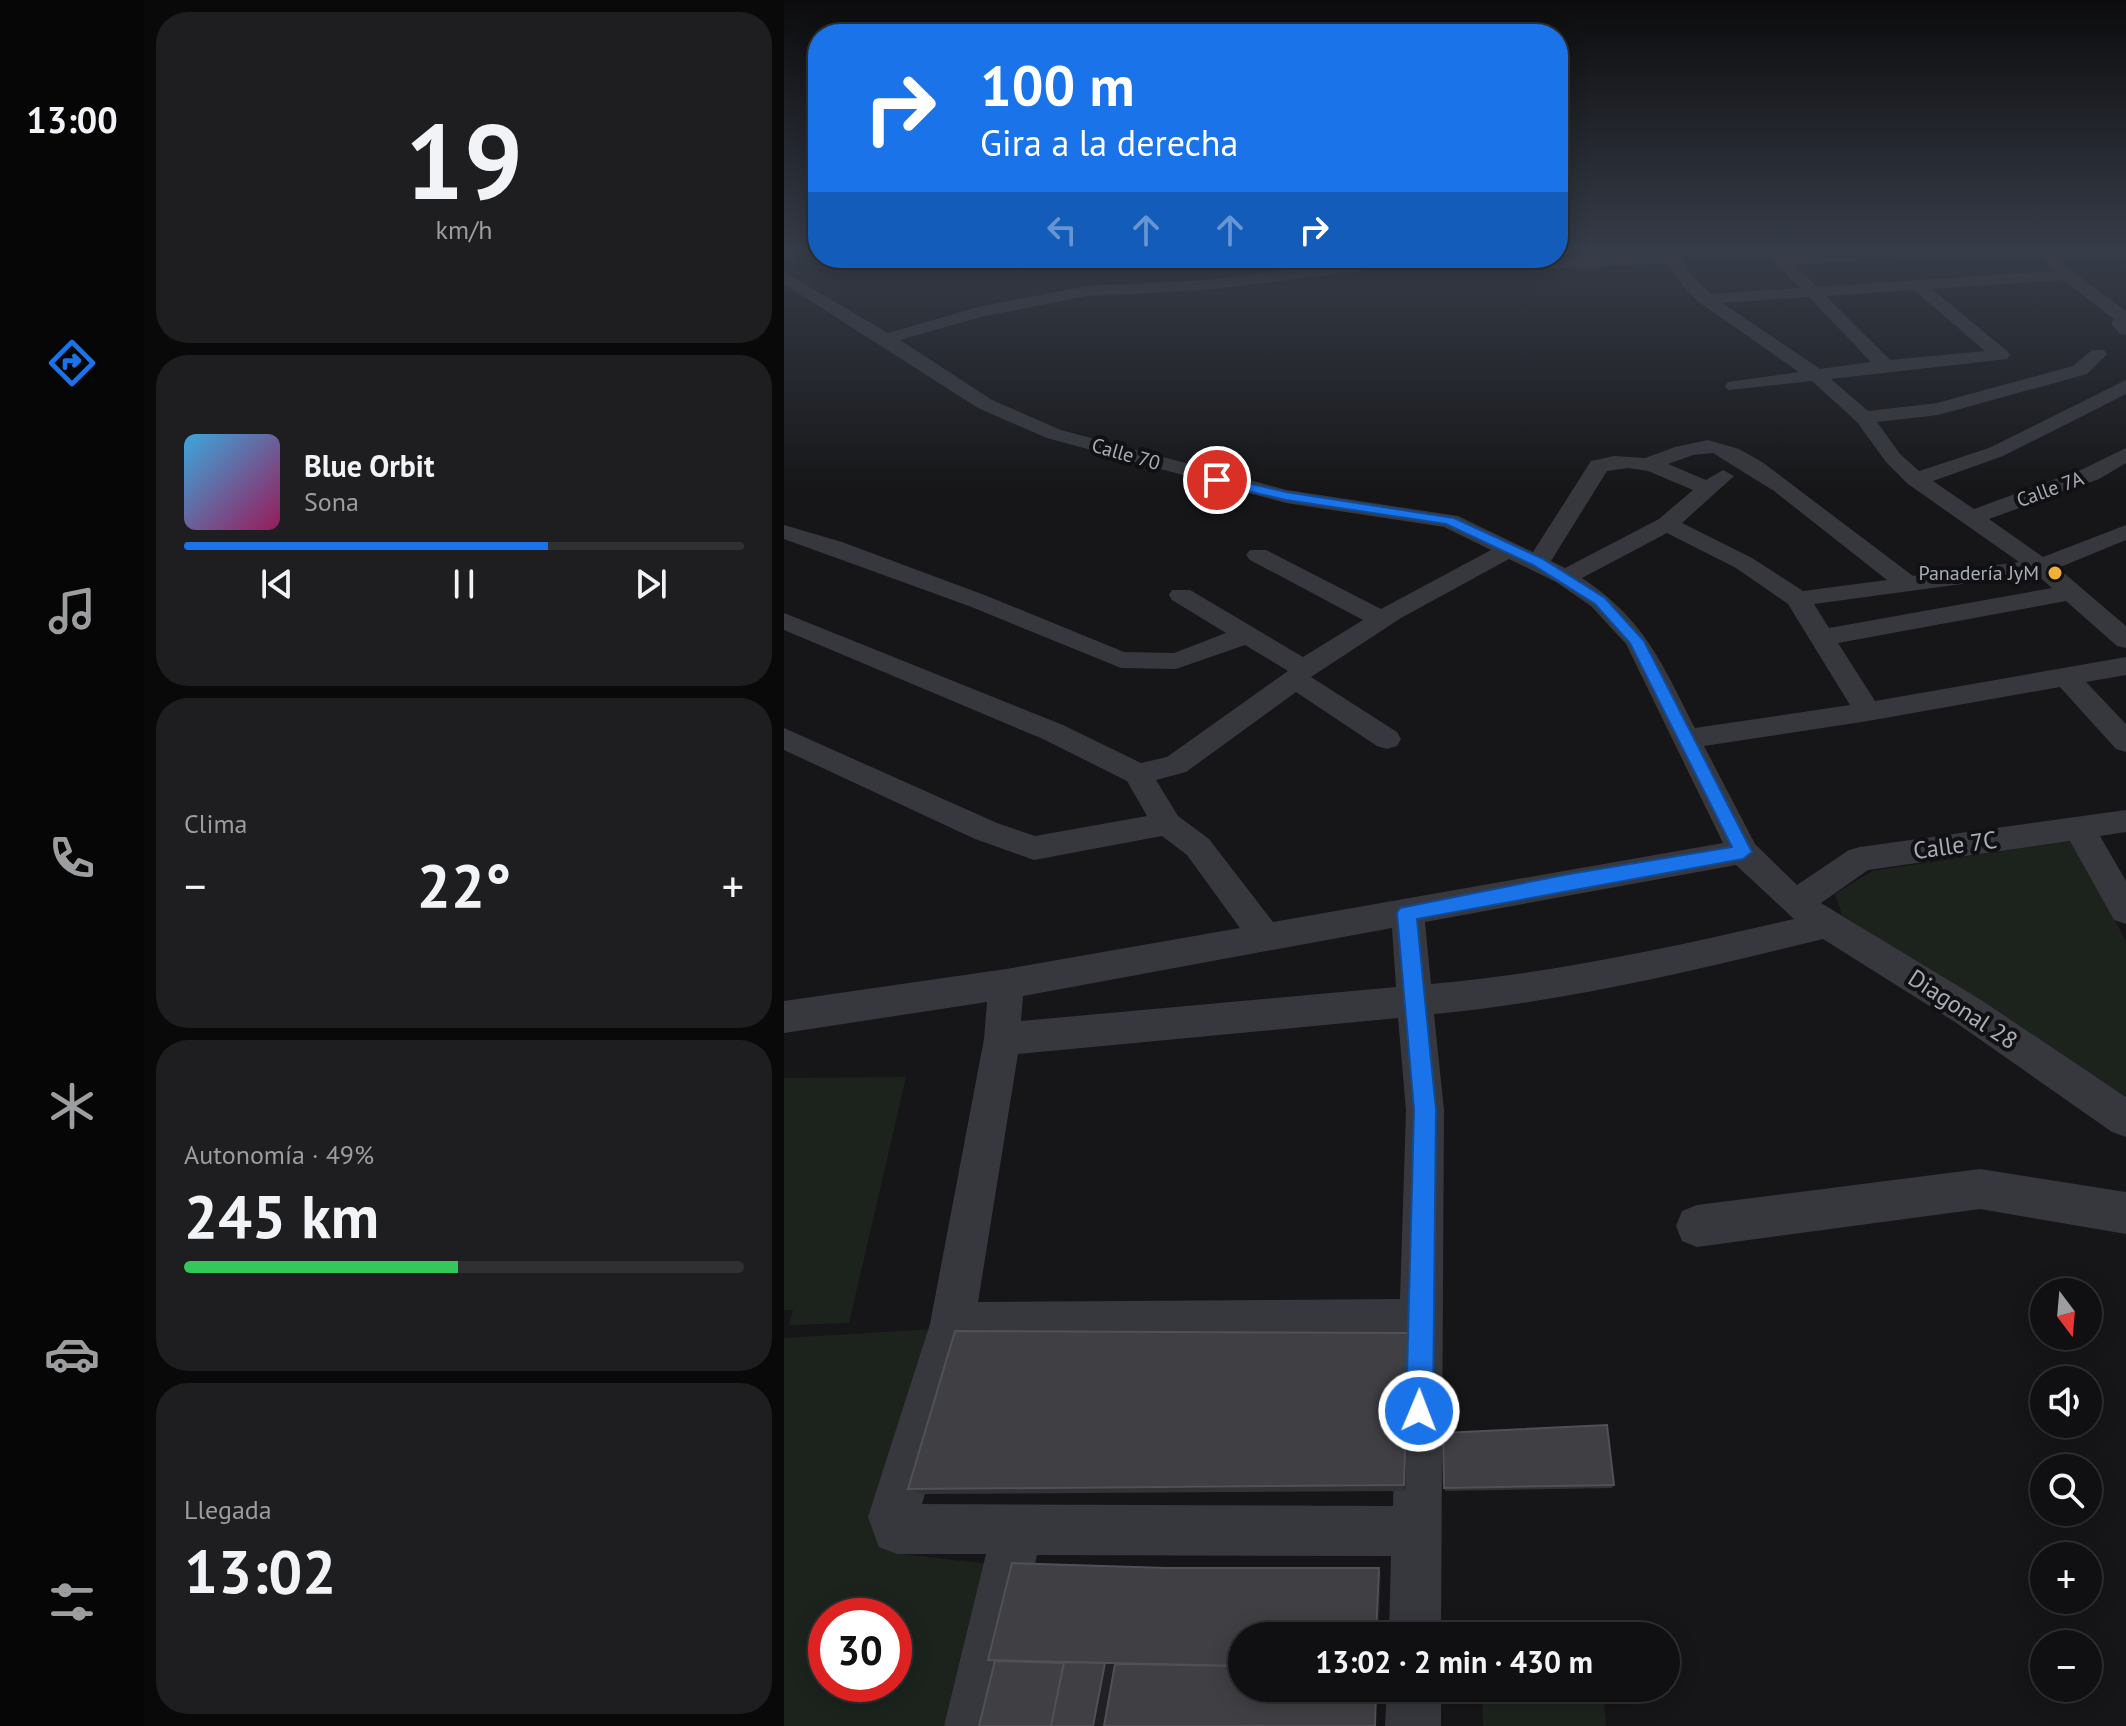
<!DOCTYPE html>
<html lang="es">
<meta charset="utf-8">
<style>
body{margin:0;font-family:"PT Sans",sans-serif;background:#1e1e20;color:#f1f3f6;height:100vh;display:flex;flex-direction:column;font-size:30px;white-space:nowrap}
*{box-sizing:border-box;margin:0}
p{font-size:26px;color:#9c9d9f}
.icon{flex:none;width:44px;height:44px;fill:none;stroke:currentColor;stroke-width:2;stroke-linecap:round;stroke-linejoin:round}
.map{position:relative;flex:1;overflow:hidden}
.side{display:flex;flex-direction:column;gap:12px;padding:12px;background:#09090a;width:640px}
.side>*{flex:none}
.hud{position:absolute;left:24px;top:24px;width:760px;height:244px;border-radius:32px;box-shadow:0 4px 20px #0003,0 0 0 2px #303032;background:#1a73e8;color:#fff;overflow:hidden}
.needle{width:52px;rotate:164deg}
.buttons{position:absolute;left:1246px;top:1278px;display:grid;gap:16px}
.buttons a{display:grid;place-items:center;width:72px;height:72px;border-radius:50%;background:#101012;box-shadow:0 4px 20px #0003,0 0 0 2px #303032;font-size:40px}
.speed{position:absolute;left:24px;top:1598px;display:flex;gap:16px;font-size:40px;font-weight:700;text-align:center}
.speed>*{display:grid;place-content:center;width:104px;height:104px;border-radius:50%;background:#101012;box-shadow:0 4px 20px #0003,0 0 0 2px #303032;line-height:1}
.speed .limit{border:12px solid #d22;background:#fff;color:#111}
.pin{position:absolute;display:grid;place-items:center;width:68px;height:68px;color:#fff;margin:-34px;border:4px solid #fff;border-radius:50%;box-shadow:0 2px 8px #0007}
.me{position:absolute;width:88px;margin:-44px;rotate:1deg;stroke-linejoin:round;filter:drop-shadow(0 0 6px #0008)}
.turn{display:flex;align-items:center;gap:28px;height:168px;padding:0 40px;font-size:36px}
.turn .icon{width:104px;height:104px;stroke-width:2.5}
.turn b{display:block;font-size:56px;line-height:68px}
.lanes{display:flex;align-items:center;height:76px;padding:0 40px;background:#0003;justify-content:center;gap:40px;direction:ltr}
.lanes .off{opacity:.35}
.big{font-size:60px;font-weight:600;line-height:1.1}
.side .tile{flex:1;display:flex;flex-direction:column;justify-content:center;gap:12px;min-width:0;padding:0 28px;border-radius:32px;background:#1e1e20}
.side .dial{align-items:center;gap:0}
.dial b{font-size:104px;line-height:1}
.song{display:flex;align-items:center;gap:24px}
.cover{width:96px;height:96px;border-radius:12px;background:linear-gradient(135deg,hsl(200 70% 55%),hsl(330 70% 35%))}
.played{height:8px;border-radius:4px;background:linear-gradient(90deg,#1a73e8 65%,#303032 65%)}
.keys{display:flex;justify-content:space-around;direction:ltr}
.heat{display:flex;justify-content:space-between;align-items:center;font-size:44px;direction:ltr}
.charge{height:12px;border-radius:6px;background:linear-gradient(90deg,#34c759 49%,#303032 0)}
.trip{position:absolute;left:444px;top:1622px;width:452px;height:80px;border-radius:40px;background:#101012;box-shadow:0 4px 20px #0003,0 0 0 2px #303032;font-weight:600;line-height:80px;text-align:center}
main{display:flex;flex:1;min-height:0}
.menu{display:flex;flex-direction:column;width:144px;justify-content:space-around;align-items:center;background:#060607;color:#9c9d9f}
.menu .icon{width:56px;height:56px}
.menu .current{color:#1a73e8}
.menu b{font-size:36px;color:#f1f3f6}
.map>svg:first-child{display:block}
</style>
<main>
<nav class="menu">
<b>13:00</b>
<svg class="icon current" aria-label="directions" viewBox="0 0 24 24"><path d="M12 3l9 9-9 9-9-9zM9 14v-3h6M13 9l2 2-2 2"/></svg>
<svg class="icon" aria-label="music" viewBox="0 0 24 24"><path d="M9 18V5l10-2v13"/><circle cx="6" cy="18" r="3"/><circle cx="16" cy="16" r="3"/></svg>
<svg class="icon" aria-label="phone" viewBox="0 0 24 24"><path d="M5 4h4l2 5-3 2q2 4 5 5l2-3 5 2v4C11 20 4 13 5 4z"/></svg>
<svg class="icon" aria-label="climate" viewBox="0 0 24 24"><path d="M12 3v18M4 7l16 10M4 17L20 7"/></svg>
<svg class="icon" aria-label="car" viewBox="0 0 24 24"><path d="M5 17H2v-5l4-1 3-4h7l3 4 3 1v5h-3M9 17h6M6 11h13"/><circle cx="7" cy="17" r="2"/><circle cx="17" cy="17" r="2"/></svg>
<svg class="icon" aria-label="filters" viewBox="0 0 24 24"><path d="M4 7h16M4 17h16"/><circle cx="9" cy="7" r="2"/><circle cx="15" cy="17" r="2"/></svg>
</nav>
<section class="side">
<div class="tile dial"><b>19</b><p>km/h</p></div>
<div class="tile">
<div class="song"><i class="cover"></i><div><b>Blue Orbit</b><p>Sona</p></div></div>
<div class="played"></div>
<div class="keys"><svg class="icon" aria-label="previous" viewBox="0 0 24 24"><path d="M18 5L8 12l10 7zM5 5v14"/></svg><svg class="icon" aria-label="pause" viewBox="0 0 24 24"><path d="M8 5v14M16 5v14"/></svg><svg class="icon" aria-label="next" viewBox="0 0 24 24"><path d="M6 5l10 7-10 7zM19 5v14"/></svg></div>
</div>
<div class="tile"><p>Clima</p>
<div class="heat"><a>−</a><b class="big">22°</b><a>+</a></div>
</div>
<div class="tile"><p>Autonomía · 49%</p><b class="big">245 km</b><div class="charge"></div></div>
<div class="tile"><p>Llegada</p><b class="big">13:02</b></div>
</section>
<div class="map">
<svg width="1342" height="1726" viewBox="0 0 1342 1726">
<rect width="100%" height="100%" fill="#161618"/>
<path fill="#1c231d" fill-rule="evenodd" d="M1287,841L1342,941V1096L1058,915L1051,894L1088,871Z
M122,1077L65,1323L5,1325L9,1310H0V1078Z
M152,1329L96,1533L110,1553L205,1564L167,1726H0V1338ZM42,1616H110V1684H42Z
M698,1688H819L822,1726H699Z"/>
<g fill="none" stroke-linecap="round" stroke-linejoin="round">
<path fill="#37383d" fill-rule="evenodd" d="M878,250H894L903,271L927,294L1016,288L980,250H997L1003,256L1086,250H1166L1158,255L1011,265L1033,287L1270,271L1250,250H1267L1289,272L1342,311V335L1336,334L1327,323L1330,319L1279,280L1148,289L1223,351L1226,355L1223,359L1047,379L1084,411L1153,403L1289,366L1308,350H1320L1323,354L1303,374L1154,415L1093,422L1116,454L1135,471L1205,448L1342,380V394L1219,456L1149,481L1190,509L1299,469L1342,448V463L1315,479L1205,519L1259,557L1342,525V540L1274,568L1342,626V648L1333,646L1282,601L1054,643L1091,701L1342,657V675L1302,682L1342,724V752L1332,749L1276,687L1084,721L920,746L971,844L1013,885L1065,850L1076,847L1342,810V832L1316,836L1342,881V924L1330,920L1286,841L1084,870L1037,903L1197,1000L1342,1097V1137L1328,1132L1171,1022L1039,939C909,971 784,1001 650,1014L660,1110L657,1636H605L607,1556L253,1555L216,1726H160L202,1554H113L95,1547L84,1517L146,1324L200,1039L203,1002L0,1033V1001L222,969L456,928L403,855L378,836L250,860L191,839L0,750V728L213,823L251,836L363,816L343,781L259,739L0,630V613L279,725L357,763L383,757L504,671L461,645L392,669L337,668L185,606L0,539V525L58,542L203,596L340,652L390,653L442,633L388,600L385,595L388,590H406L519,657L579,620L466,560L462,555L466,550H482L597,609L707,550L660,527L502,503L263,438L194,408L0,284V272L104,333L194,307L303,286L423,280L601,258H799L880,254ZM884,263L902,290L916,303L1015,372L944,382L941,386L944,390L1028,381L1073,422L1102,462L1124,484L1235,562L1129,576L978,462L955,449L924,440L891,447L861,458L830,456L807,461L749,552L674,516L503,490L277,430L208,400L116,340L197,317L303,296L423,290L623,265L799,268ZM1130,290L1201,351L1106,360L1042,296ZM1025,297L1087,362L1036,369L938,303ZM929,453L990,491L1103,580L1019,591L968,558L898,523L950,476L939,470L922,480L884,464L909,455ZM844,468L864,471L909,490L875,519L781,568L767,561L823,471ZM883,533L952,568L1004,604L1066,705L911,728C877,662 862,621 798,578ZM725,559L772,582L807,606L842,644L939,843L489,922L425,839L394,816L372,780L402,772L512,692L593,746L603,749L613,746L617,739L613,732L527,677L617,618ZM1252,574L1268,588L1045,628L1030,604ZM952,865L1010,919C889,947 771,973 647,984L641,922ZM608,928L612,987L237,1021L239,996ZM614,1018L622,1110L616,1299L194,1302L234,1054ZM614,1343L609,1506L138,1504L184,1346Z
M1196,1169L1342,1192V1234L1196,1209L913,1247L898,1241L892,1226L898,1211L913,1205Z
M603,1688H657V1726H601Z"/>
</g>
<path fill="#323236" d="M625,1333L626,1342L621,1491L139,1494L124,1489Z
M659,1433L830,1485L828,1488L661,1491Z"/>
<path fill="#212124" d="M625,1333L626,1342L621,1491L620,1485Z
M595,1568L597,1572L595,1636H592Z
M321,1663L336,1664L325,1726H309Z
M592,1688H593L592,1726H591Z"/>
<path fill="#3f3f44" stroke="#4f5156" stroke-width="2" d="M171,1331L625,1333L620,1485L124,1489Z
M823,1425L830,1485L660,1488L659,1433Z
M228,1563L382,1568H595L592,1636H458V1666L204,1660Z
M211,1661L280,1663L267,1726H195Z
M280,1662L321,1663L309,1726H267Z
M331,1664L458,1666V1688H592L591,1726H320Z"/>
<linearGradient id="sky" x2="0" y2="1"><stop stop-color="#0c0c0d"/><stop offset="0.51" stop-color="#363c48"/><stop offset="1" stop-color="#363c48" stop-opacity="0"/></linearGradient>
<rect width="1342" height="492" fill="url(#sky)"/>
<path fill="#1a73e8" stroke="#114b97" stroke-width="2" d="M433,476L502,492L670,518L759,559L821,598L860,641L968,852L959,859L633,919L652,1110L649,1411L645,1420L635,1424L626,1420L622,1411L630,1110L613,913L616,908L785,874L948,847L846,643L811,604L749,565L662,524L502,500L429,483L427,480Z"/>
<circle fill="#f2b134" stroke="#111113" stroke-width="3" cx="1271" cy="573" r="8"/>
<g text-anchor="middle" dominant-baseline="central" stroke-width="8" stroke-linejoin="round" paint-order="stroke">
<g font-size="20" fill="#a8adb8" stroke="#111113">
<text transform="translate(342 454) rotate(16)">Calle 70</text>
<text transform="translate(1266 489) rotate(-20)">Calle 7A</text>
</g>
<g font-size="20" fill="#a8adb8" stroke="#111113" text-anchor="end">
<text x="1255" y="573">Panadería JyM</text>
</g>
<g font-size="24" fill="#a8adb8" stroke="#111113">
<text transform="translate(1171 845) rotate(-8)">Calle 7C</text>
<text transform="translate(1179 1009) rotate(33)">Diagonal 28</text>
</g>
</g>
</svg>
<div class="buttons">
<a><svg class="needle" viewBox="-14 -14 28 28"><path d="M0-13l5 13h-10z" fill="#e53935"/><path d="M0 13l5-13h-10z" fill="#9c9d9f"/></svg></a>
<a><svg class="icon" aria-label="sound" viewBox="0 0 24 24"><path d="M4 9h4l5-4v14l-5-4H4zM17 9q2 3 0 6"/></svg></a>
<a><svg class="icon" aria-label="search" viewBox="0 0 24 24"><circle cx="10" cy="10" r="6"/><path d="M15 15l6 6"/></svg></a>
<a>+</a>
<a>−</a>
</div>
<div class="speed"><div class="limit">30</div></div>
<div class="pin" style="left:433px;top:480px;background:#d93025"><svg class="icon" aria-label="arrive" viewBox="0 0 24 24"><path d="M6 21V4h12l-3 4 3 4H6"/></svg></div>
<svg class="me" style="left:635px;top:1411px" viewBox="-20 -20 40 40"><circle r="17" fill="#1a73e8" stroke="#fff" stroke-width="3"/><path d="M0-11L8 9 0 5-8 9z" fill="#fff"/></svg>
<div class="trip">13:02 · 2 min · 430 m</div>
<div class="hud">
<div class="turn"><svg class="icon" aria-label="right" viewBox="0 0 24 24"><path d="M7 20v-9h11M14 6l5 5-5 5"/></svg><div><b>100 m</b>Gira a la derecha</div></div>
<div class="lanes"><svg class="icon off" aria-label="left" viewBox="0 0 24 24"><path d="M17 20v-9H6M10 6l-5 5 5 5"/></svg><svg class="icon off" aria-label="ahead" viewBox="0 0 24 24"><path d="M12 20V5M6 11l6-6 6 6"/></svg><svg class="icon off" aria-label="ahead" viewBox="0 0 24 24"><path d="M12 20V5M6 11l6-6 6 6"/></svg><svg class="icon" aria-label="right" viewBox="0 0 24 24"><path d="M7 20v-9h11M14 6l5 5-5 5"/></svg></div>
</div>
</div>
</main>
